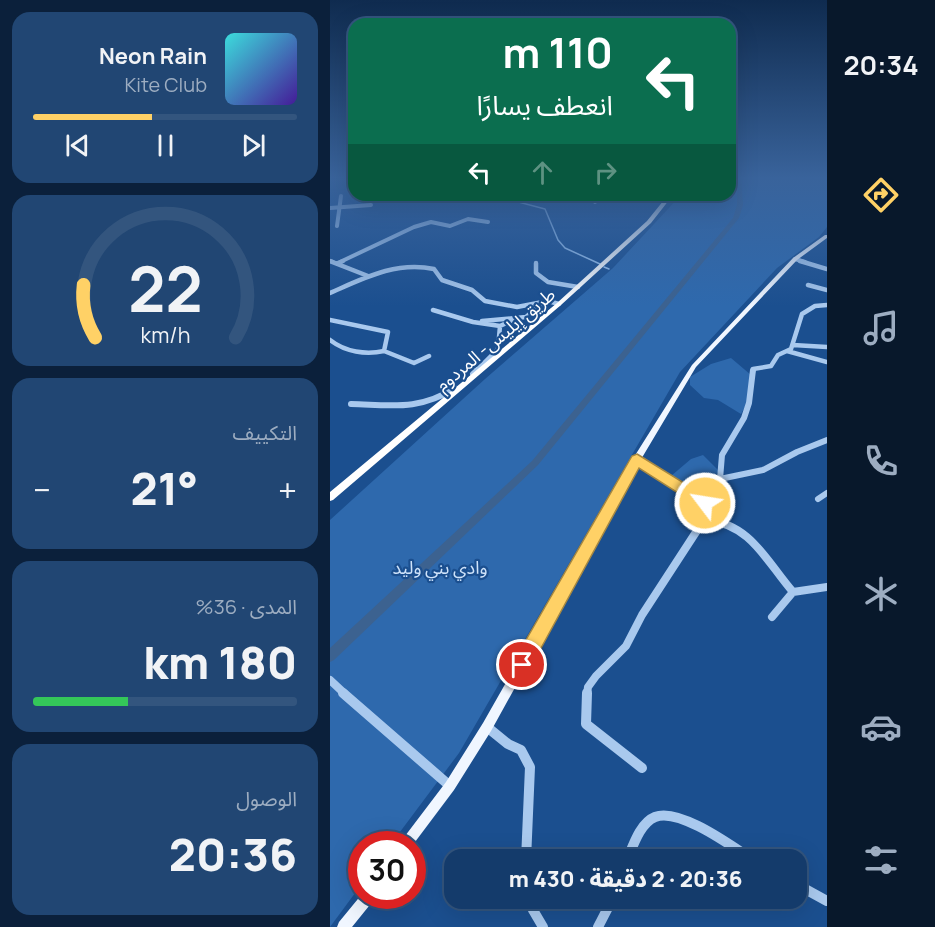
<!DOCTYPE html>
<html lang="ar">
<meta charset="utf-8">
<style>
body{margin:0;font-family:Manrope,"Noto Sans Arabic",sans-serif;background:#214673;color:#f1f3f6;direction:rtl;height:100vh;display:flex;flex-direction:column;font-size:22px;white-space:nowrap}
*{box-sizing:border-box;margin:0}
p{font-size:20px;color:#9dadc1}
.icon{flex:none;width:33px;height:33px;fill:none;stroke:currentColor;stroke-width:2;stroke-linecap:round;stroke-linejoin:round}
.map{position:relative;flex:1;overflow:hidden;direction:ltr}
.side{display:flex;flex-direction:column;gap:12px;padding:12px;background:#0b203b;width:330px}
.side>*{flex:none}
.top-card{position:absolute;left:18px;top:18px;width:388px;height:183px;border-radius:18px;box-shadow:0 6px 24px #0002,0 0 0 2px #33557e;direction:rtl;background:#0b6e4f;color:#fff;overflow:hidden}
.speed{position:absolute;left:18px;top:831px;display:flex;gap:12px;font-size:30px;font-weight:700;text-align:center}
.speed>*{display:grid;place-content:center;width:78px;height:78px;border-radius:50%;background:#143b6b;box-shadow:0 6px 24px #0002,0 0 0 2px #33557e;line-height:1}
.speed .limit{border:9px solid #d22;background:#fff;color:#111}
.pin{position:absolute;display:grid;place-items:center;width:51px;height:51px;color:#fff;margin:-26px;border:3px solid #fff;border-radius:50%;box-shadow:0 2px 6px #0007}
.me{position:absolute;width:66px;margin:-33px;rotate:301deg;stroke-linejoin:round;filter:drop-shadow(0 0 4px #0008)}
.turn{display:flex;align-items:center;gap:21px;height:126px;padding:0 24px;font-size:27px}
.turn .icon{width:78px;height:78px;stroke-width:2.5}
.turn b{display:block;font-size:42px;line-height:51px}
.lanes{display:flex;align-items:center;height:57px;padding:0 24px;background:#0003;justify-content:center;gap:30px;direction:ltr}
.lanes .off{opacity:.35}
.big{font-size:45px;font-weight:800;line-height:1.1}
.side .card{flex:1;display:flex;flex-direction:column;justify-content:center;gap:9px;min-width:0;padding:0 21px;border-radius:18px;background:#214673}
.side .dial{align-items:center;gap:0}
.dial svg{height:156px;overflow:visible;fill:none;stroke:#33557e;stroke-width:7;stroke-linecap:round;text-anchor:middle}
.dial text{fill:#f1f3f6;stroke:none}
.song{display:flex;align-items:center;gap:18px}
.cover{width:72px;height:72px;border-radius:9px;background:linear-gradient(135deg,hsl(180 70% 55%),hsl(260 70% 35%))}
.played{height:6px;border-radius:3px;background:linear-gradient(90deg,#ffd166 45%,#33557e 45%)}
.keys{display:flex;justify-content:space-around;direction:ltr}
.heat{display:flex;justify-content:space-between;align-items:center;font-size:33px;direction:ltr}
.charge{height:9px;border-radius:4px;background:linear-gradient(90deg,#34c759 36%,#33557e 0)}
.trip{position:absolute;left:114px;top:849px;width:363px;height:60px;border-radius:18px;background:#143b6b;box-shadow:0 6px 24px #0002,0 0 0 2px #33557e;font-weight:800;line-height:60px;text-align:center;direction:rtl}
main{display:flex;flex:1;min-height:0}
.tabs{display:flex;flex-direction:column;width:108px;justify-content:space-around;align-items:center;background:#08182b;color:#9dadc1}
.tabs .icon{width:42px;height:42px}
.tabs .current{color:#ffd166}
.tabs b{font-size:27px;color:#f1f3f6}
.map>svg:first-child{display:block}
</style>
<main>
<nav class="tabs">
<b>20:34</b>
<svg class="icon current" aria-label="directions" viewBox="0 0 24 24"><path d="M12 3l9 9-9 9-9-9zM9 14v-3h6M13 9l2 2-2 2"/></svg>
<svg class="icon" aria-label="music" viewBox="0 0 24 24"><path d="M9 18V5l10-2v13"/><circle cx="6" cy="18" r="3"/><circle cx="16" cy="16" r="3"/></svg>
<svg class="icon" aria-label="phone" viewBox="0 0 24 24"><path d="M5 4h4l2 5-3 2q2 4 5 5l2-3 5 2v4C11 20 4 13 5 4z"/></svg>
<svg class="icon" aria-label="climate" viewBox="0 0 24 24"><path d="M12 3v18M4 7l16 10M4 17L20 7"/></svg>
<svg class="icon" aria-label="car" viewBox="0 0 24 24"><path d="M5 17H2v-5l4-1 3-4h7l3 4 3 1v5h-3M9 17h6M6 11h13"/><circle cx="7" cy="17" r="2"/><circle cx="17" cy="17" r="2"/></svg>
<svg class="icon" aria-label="filters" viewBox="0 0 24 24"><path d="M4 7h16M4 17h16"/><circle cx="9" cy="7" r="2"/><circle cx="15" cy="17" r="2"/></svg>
</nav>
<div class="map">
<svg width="497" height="927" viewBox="0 0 497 927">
<rect width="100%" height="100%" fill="#1b4f8f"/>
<path fill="#2e69ad" d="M401,176H497V227L489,237L447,268L350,372L129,753L61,844H32L31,885L0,927V520L155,379L283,268L351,195H400Z
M401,358L421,375C418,382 421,384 421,390C420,399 415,407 411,414L388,400L374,398L360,385V377L381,364Z
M373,455L389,471L369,496L350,485L341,476L361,459Z"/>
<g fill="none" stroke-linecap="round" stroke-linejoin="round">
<path stroke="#9cc4f0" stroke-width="1.5" d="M162,195L215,209L228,240L235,248L270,264
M274,267L279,269"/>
<path fill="#3c6290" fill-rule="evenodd" d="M407,176H411L413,205L409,218L208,465L4,660L0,662V648L202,461L403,218L407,205Z"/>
<path stroke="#a9c9ee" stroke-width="4" d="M262,195L265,202
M0,208L41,205
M7,226L11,196
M465,259L475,262
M0,261L3,262
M10,262L84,227L101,222L120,226L138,219L158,222"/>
<path stroke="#a9c9ee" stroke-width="4.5" d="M0,261L38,276
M470,261L497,269
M8,263L13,261
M206,263V273L218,282L248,287
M478,285L497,290
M0,293C34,278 66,261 104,269L112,280L142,290L155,301L187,307L218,301L229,304
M103,310L143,322L170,326L183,320
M0,320L58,332L54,351C36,355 15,352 0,340
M152,321L196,317L214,302
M463,345L497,347
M54,351L84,363L99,356
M457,351L497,362
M145,372L168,349L170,326
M423,372V369L441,366L448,355L461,349L472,314L485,306L497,305"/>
<path stroke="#a9c9ee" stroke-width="6" d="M143,374L147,370
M21,404C61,405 89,411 125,388
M307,459L375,503
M390,479L433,470L467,452L497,440
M488,499L497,493
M374,513L379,492L390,479L392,455L414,418L419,403L423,370"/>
<path stroke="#a9c9ee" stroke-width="8" d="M373,511L376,520C421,524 436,561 463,592L442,617
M463,592L497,587
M0,680L15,694
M257,694L258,687L266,676L296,646L312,615L368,529L379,520"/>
<path stroke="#a9c9ee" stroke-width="10" d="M13,693L120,786
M257,693L256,724L312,768
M157,727L178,744L191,750L200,767L196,860
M297,860C303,846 310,823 325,817C349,807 403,847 423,860
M466,884L497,901
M200,898L203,910L213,927
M268,927L283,898"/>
<path fill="#f0f6ff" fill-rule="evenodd" d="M495,235H497V238L467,260L366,367L310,461L161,731L124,790L82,846V844H70L72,840L116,782L153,723L304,457L362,365L463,258Z
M32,894V896H45L43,901L22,927H7L9,922Z"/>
<path fill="#fff" fill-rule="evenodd" d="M338,195H343L321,223L231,305L3,500L0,501V492L227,303L317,221Z"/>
</g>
<linearGradient id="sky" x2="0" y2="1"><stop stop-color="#0f2b4f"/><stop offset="0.58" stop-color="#39639b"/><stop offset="1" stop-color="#39639b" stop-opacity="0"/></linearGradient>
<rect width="497" height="306" fill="url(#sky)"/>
<path fill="#ffd166" stroke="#a68842" stroke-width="1.5" d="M307,454L380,499L382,503L380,507H370L309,468L198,672L192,674L185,672L182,665L185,659L302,456Z"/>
<g text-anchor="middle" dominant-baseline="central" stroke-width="4.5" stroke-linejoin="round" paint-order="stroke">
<g font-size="18" fill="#fff" stroke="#1b4f8f">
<text transform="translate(165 339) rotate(-40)">طريق إيليس- المردوم</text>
</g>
<g font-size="18" fill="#cfe3fa" stroke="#1b4f8f">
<text x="110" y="567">وادي بني وليد</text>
</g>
</g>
</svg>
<div class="speed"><div class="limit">30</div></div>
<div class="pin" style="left:192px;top:665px;background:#d93025"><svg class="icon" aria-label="arrive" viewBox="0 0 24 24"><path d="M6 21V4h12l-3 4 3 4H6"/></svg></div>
<svg class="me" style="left:375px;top:503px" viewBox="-20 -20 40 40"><circle r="17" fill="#ffd166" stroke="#fff" stroke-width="3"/><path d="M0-11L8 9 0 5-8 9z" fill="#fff"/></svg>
<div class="trip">20:36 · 2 دقيقة · 430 m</div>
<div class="top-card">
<div class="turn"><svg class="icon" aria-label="left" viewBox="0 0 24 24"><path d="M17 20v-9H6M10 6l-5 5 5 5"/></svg><div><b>110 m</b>انعطف يسارًا</div></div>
<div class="lanes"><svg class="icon" aria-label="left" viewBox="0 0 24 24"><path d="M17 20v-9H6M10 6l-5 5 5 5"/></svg><svg class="icon off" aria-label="ahead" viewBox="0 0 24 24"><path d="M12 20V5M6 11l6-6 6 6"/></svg><svg class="icon off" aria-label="right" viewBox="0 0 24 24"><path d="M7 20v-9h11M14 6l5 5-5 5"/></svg></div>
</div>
</div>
<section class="side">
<div class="card">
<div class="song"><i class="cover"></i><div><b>Neon Rain</b><p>Kite Club</p></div></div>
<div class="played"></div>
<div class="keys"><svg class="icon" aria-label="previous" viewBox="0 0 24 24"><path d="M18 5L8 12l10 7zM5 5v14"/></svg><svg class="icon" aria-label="pause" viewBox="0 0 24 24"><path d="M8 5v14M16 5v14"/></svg><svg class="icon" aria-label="next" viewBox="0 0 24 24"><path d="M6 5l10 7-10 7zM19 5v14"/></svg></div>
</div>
<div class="card dial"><svg viewBox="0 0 100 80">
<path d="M14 69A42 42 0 1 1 86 69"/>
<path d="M14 69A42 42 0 0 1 8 42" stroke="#ffd166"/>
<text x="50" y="56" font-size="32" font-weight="700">22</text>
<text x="50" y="72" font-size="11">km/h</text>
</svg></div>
<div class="card"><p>التكييف</p>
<div class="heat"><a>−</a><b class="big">21°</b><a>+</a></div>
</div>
<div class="card"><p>المدى · 36%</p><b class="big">180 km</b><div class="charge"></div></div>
<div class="card"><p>الوصول</p><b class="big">20:36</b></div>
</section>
</main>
